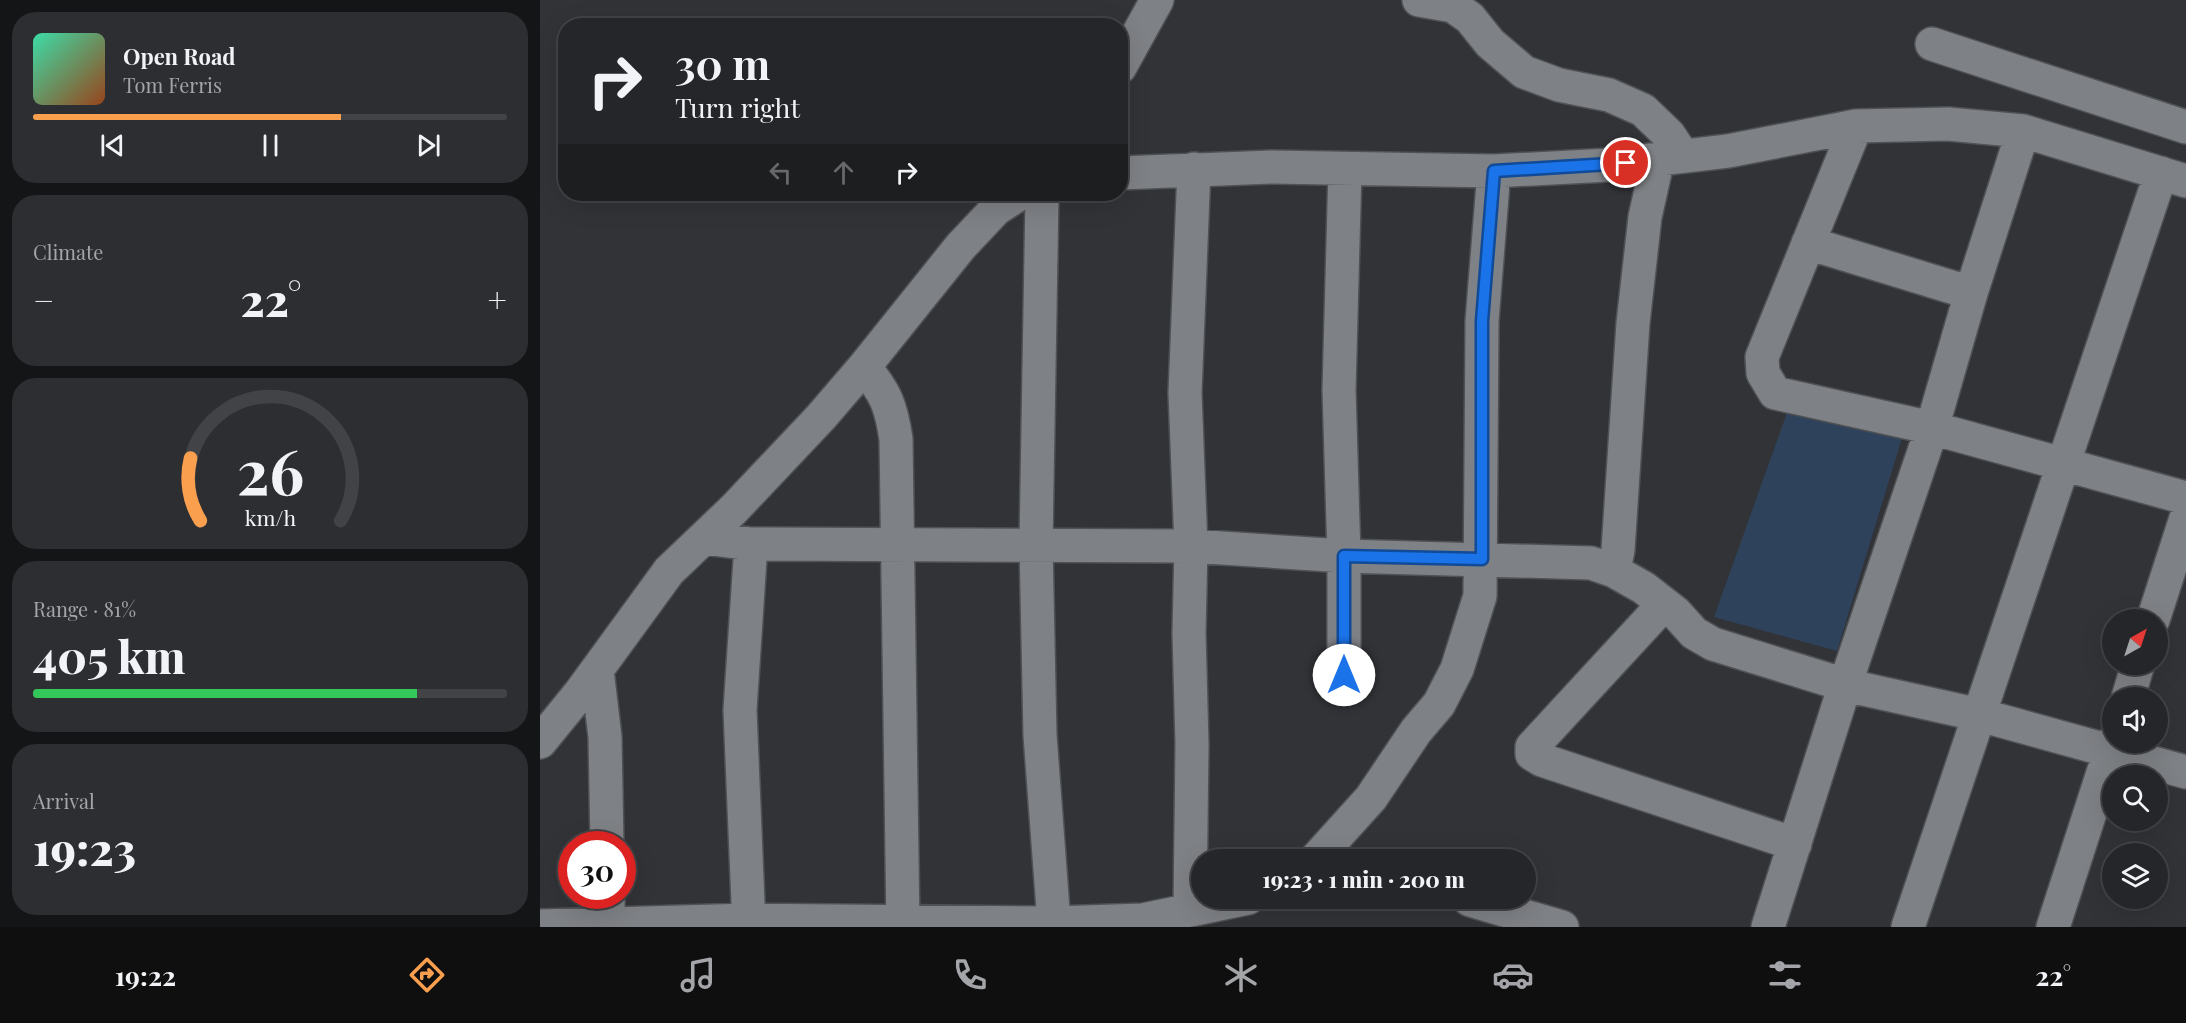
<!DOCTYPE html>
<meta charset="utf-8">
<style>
body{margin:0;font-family:"Playfair Display",serif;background:#2d2e31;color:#f1f3f6;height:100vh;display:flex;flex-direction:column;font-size:22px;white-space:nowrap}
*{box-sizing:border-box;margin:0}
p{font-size:20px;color:#a3a5a8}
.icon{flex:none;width:33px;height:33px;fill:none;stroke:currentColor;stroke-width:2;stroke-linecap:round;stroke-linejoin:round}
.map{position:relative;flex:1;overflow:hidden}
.side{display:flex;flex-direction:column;gap:12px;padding:12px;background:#141517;width:540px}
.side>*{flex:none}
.hud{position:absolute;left:18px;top:18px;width:570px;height:183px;border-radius:24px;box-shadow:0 6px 24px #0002,0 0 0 2px #424346;background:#252629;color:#f1f3f6;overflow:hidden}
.needle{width:39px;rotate:39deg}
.buttons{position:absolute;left:1562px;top:609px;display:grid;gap:12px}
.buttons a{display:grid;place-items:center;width:66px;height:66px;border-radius:50%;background:#252629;box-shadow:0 6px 24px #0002,0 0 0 2px #424346;font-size:30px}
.speed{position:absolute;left:18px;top:831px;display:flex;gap:12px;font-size:30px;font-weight:700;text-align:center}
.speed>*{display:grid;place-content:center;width:78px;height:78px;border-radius:50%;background:#252629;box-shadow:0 6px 24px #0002,0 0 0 2px #424346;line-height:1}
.speed .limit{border:9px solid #d22;background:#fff;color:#111}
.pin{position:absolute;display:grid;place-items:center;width:51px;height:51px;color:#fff;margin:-26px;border:3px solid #fff;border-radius:50%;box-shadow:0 2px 6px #0007}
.me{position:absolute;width:66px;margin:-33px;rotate:0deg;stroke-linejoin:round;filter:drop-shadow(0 0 4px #0008)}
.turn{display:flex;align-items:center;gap:21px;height:126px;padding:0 18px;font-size:27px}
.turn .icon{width:78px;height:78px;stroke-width:2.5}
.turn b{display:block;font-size:42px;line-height:51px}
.lanes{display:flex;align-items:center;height:57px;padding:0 18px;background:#0003;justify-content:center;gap:30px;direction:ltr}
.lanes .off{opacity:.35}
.big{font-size:45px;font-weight:800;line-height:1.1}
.side .card{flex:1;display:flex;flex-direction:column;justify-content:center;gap:9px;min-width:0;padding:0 21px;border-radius:24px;background:#2d2e31}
.side .dial{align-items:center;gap:0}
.dial svg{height:156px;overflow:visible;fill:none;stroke:#424346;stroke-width:7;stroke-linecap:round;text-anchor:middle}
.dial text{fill:#f1f3f6;stroke:none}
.song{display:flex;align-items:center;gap:18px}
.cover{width:72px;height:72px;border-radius:9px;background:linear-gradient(135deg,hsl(160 70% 55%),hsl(20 70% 35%))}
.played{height:6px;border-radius:3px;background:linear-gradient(90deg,#fa9f4e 65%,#424346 65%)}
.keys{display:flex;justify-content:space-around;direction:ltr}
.heat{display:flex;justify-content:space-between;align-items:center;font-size:33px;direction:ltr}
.charge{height:9px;border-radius:4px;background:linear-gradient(90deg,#34c759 81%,#424346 0)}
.trip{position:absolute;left:651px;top:849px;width:345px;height:60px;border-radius:30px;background:#252629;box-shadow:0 6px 24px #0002,0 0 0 2px #424346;font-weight:800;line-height:60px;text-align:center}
.tab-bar{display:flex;height:96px;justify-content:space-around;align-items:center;background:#0f0f10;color:#a3a5a8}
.tab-bar .icon{width:42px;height:42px}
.tab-bar .active{color:#fa9f4e}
.tab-bar b{font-size:27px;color:#f1f3f6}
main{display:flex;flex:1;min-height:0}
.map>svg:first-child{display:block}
</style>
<main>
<section class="side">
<div class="card">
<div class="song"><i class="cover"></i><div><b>Open Road</b><p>Tom Ferris</p></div></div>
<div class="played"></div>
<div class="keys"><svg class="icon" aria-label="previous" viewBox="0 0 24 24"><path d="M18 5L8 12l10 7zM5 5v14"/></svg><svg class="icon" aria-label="pause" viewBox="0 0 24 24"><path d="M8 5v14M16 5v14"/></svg><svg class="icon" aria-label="next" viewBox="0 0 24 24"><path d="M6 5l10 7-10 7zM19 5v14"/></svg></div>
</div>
<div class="card"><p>Climate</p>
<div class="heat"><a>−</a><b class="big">22°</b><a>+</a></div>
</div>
<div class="card dial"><svg viewBox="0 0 100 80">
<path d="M14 69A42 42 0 1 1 86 69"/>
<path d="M14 69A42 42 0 0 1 9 37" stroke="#fa9f4e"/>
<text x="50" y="56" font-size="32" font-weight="700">26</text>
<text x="50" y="72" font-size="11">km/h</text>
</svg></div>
<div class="card"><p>Range · 81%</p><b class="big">405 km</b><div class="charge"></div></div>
<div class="card"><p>Arrival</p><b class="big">19:23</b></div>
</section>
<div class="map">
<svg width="1646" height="927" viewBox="0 0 1646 927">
<rect width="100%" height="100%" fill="#313337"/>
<path fill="#2f425b" d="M1249,407L1362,438L1297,651L1174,617Z"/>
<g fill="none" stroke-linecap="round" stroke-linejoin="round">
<defs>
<path id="minor" d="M879,0L913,6L930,18L950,43L984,72L1019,85L1069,95L1103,110L1129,135L1143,156
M1392,44L1646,127
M580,67L617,0
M1316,126L1222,357L1223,373L1235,393L1392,428L1646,498
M580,173L732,167L954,171L1069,165L1188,151L1316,126L1408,124L1483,131L1646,181
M502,194L496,544L500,735L514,923
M1268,243L1431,293
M324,367C346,393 351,406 356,439L363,927
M164,538L211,544L651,546L804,556L1051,563L1074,571L1104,588L1136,613L1154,633L1173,644L1305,685L1440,715L1646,772
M1074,571L1078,550L1093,323L1105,217L1118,159
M1124,604L992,747V754L1002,760L1255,844
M1613,620L1646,518
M57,670L65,737L67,844
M804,675V556L799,390L805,169
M1588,698L1598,664
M0,742L40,693L129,571L194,509L281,417L324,367L421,246L456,209L479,194
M775,860L831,798L876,731L899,704L917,669L940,596L942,321L954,171
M68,896V927
M930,900L1022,927
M650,910L652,744L649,633L651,546L645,393L654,169
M0,926L209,920L514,923L603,920L708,898
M209,927L200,710L211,544
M1228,927L1305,685L1392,428L1431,293L1483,131
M1368,927L1621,173
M1513,927L1573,742"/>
</defs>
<use href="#minor" stroke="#4f5154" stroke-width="36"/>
<use href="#minor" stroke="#7e8185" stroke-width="33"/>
</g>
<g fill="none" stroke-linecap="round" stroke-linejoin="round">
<defs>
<path id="route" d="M804,675V556L942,559V321L954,171L1086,163"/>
</defs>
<use href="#route" stroke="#114b97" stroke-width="15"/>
<use href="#route" stroke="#1a73e8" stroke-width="10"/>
</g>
</svg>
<div class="buttons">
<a><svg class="needle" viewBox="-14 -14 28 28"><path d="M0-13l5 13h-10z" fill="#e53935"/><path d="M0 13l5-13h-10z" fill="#a3a5a8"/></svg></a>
<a><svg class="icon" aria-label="sound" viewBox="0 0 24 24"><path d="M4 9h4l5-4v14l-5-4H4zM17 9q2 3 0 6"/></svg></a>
<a><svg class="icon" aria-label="search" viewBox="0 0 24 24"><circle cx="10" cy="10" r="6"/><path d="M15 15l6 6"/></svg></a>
<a><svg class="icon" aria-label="layers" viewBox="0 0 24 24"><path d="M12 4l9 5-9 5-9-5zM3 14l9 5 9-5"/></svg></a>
</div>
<div class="speed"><div class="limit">30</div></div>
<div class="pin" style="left:1086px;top:163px;background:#d93025"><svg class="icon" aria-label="arrive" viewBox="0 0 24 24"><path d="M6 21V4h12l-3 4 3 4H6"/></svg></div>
<svg class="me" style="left:804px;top:675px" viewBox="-20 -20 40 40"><circle r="19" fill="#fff"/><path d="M0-13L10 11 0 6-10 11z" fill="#1a73e8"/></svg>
<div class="trip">19:23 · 1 min · 200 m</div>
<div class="hud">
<div class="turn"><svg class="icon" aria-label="right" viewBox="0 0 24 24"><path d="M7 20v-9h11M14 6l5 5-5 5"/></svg><div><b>30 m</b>Turn right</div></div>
<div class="lanes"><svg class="icon off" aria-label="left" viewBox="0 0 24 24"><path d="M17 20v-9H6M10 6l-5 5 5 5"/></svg><svg class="icon off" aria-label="ahead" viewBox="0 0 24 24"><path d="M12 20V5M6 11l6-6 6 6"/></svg><svg class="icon" aria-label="right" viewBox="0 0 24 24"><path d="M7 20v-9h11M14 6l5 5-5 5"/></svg></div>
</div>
</div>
</main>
<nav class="tab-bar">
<b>19:22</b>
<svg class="icon active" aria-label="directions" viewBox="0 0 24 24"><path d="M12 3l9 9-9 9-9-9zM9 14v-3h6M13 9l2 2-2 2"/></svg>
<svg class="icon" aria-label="music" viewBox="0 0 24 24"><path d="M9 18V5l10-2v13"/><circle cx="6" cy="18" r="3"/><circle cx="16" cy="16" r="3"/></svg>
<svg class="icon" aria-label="phone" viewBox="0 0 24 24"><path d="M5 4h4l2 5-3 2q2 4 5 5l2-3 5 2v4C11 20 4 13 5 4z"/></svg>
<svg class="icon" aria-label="climate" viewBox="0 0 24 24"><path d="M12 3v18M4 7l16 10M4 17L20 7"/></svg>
<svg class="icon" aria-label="car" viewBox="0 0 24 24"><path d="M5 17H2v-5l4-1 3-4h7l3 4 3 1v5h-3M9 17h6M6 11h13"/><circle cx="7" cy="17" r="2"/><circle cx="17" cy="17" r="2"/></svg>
<svg class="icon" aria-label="filters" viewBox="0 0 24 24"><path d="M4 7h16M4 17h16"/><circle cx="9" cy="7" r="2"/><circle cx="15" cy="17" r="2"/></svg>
<b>22°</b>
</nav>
